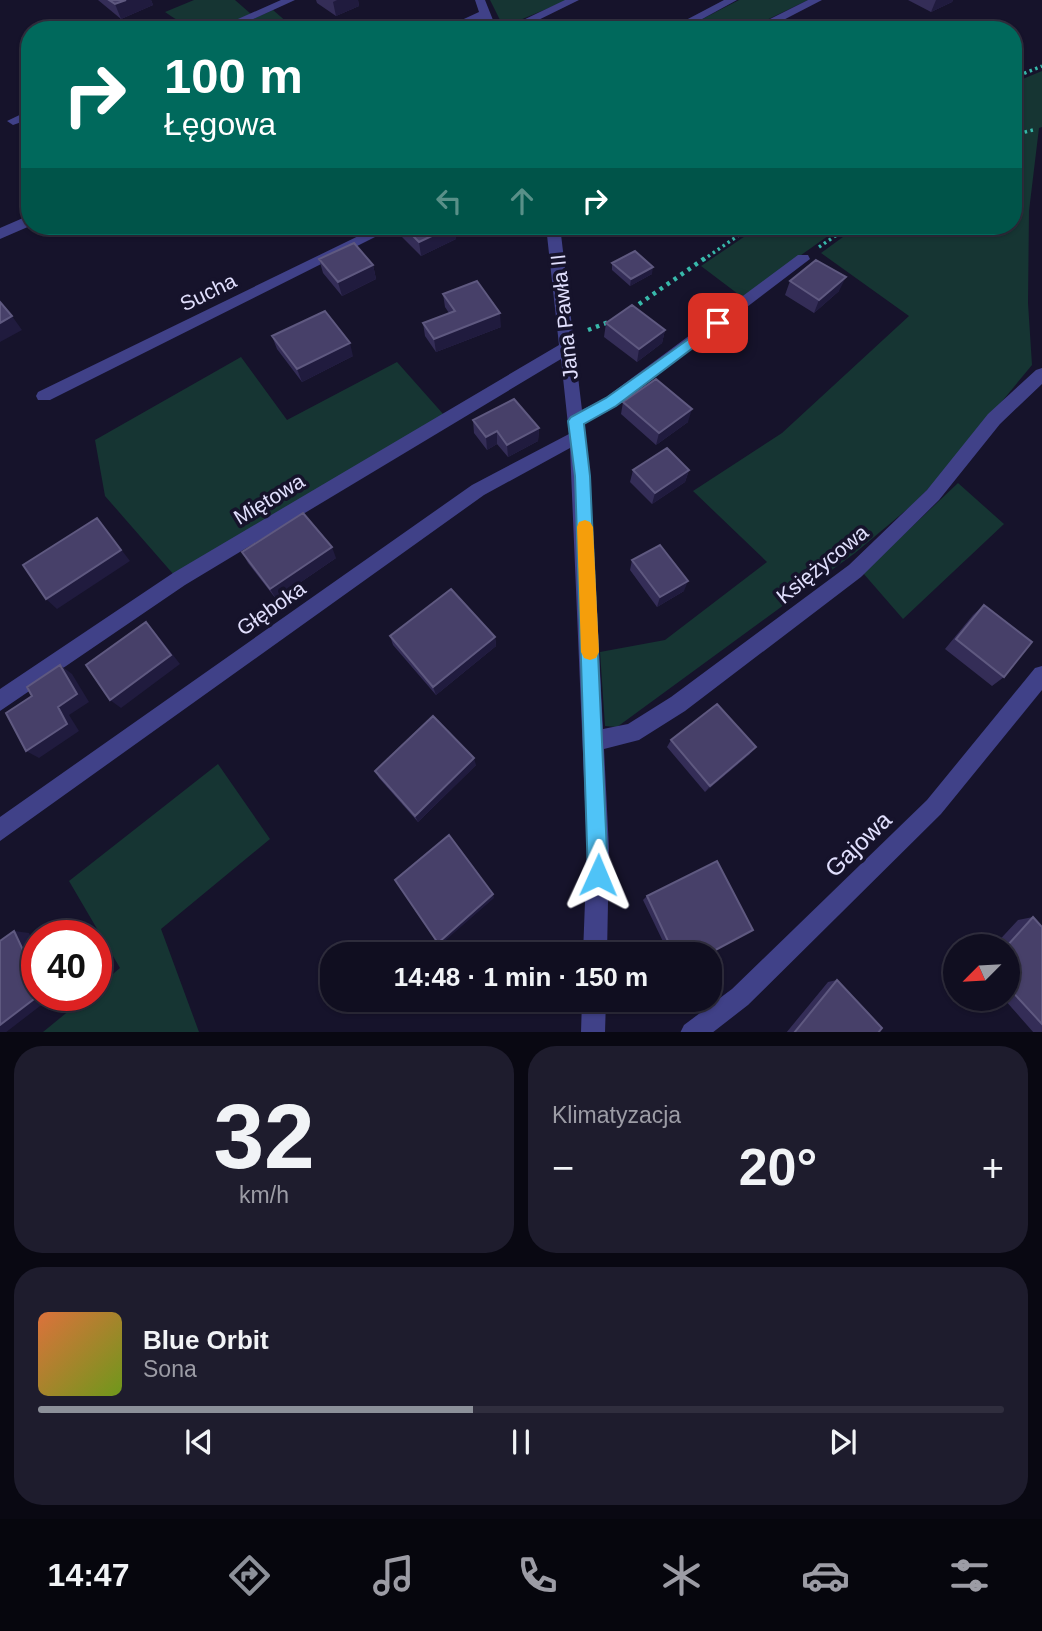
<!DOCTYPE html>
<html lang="pl">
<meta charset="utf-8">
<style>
body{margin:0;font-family:Arial,sans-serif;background:#1e1c2d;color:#f1f3f6;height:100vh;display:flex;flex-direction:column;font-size:26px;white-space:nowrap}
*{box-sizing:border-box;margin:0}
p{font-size:23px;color:#9c9ca5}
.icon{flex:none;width:38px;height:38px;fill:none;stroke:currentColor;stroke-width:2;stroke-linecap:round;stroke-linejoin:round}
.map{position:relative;height:1032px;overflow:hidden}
.details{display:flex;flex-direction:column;gap:14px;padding:14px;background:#090812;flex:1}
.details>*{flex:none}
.banner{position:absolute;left:21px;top:21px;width:1001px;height:214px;border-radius:28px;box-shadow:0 2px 5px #0004,0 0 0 2px #302e3e;background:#00695c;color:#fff;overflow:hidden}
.needle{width:46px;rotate:246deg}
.buttons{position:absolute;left:943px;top:934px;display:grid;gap:14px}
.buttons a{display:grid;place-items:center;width:77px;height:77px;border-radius:50%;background:#100e20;box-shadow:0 2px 5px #0004,0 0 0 2px #302e3e;font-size:35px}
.speed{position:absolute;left:21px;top:920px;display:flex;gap:14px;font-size:35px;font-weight:700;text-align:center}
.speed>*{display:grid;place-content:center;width:91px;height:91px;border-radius:50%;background:#100e20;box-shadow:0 2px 5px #0004,0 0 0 2px #302e3e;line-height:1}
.speed .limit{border:10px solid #d22;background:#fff;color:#111}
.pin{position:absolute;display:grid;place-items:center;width:60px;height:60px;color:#fff;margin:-30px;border-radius:14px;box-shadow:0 4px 10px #0006}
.me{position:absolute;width:77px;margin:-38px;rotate:1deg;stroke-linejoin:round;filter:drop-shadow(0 0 5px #0008)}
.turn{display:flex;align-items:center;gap:24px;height:147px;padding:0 28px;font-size:32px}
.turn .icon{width:91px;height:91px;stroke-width:2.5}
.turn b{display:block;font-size:49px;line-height:60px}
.lanes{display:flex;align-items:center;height:66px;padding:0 28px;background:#0003;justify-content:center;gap:35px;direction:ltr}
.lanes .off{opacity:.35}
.big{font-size:52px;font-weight:700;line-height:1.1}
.details .widget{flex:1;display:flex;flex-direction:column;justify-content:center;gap:10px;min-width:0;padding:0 24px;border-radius:28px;background:#1e1c2d}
.details .dial{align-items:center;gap:0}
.dial b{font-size:91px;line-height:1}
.song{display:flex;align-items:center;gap:21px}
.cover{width:84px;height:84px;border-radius:10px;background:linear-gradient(135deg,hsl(20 70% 55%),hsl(80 70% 35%))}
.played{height:7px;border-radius:4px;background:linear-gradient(90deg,#8c9099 45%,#302e3e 45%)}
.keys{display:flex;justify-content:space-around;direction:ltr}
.heat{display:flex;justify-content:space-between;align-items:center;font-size:38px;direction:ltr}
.details .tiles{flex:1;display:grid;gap:14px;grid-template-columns:1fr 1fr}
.widget:last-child{grid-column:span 2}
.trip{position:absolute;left:320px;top:942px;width:402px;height:70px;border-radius:28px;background:#100e20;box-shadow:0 2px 5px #0004,0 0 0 2px #302e3e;font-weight:700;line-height:70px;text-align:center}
.menu{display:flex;height:112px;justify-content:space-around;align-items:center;background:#06060d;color:#9c9ca5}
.menu .icon{width:49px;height:49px}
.menu .current{color:#8c9099}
.menu b{font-size:32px;color:#f1f3f6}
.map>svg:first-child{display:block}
</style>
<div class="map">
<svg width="1042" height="1033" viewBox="0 0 1042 1033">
<rect width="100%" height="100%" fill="#16132b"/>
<path fill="#163533" d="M194,0H235L251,14C209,31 205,40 165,12Z
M490,0H568L508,25L500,20Z
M739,0H808L746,30H681Z
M273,10L296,30H228Z
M1042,71V127L1039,128L1029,211L1028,303L1032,365L937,480L911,506L855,553L617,727L605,726L600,652L665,640L767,562L693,491L782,433L909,316L821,253L858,226H1013V83Z
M760,226H842L742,297L701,266Z
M241,357L287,420L397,362L444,415L174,575L105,496L95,440Z
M958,483L1004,524L903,619L863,573Z
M218,764L270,839L161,929L199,1032H43L87,996H96V988L120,968L69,881Z"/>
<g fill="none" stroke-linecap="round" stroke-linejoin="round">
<path stroke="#38b9ab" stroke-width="3.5" stroke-dasharray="2.5 3.5" stroke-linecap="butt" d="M1013,78L1042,66
M1013,135L1033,130
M819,247L850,226
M703,260L752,226"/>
<path stroke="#38b9ab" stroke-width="4.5" stroke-dasharray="3.5 5" stroke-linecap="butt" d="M632,309L705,258
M588,330L609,322"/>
<path fill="#404188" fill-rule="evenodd" d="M281,0H295L229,30H213Z
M475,0H485L497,30H485L482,19L456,30H440L479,12Z
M565,0H579L518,30H502Z
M724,0H737L682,30H667Z
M808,0H822L764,30H748Z
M30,110V119L13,125L7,121Z
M30,215V226L0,239V228Z
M379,226H397L50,400H38L36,396L38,392Z
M546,226H560L582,410L605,398L798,255H808L810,259L617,406L584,424L590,476L603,729L628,724L671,697L849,565L927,490L988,414L1036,370L1042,368V384L1000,424L939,500L861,577L685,711L639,740L604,749L609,849L607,954H583L587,849L570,448L484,495L0,841V817L472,485L569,434L561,359L185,585L0,711V689L173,573L559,345Z
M1042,666V690L941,814L748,1005L712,1033H680L684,1025L732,989L927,800L1035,668Z
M582,999H606L605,1033H581Z"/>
</g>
<path fill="#342d57" d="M98,0H151L153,5L121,19Z
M316,0H358L359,6L336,16L317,3Z
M908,0H953L952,2L931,12Z
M30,69V85L23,72Z
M398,226H455L456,239L421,256L399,234Z
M610,226H646L620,236Z
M319,259L373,265L376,279L342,296L323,273Z
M612,263L652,274L630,286L612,270Z
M790,281L839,291L814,313L785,295Z
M443,294L501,327L436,352L425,336L423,323L449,313L445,307Z
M606,323L665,330L662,343L637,362L604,337Z
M272,336L353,356L302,382L277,349Z
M623,402L688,422L656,445L621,414Z
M473,420L539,428L538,441L508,457L497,444L487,450L474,433Z
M633,470H689L685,482L652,504L630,482Z
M242,552L336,558L276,599L248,563Z
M632,560L684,591L657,607L630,570Z
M984,605L1004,677L992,686L945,649L973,615Z
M390,636L495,637L496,646L436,695L393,645Z
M671,740L750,754L705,792L667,747Z
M476,765L418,822L379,778L375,771Z
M647,896L708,954H669L643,900Z
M1033,917L1042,927V1033H1034L1004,999H1008V947H993L1018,920Z
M837,980L878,1033H786L828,982Z"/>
<path fill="#201b3e" d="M126,0H151L153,5L121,19L115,4Z
M337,0H358L359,6L336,16L333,2Z
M936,0H953L952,2L931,12Z
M453,226H455L456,239L421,256L419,242Z
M621,226H646L620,236Z
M373,265L376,279L342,296L338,282Z
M653,267L652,274L630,286L631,279Z
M846,277L839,291L814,313L819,300Z
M500,313L501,327L436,352L434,339Z
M12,316L22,330L0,342V323Z
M665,330L662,343L637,362L639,349Z
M350,343L353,356L302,382L297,369Z
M692,409L688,422L656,445L659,433Z
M539,428L538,441L508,457L507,445Z
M497,431V444L487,450L486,437Z
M689,470L685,482L652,504L655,493Z
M97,518L130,561L57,609L46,599Z
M332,547L336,558L276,599L270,589Z
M688,581L684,591L657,607L660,597Z
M146,622L155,632L180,664L121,708L110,700Z
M495,637L496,646L436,695L433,687Z
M60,665L72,674L89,702L69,715L79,731L39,758L26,751L58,707Z
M756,747L750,754L705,792L710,786Z
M474,758L476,765L418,822L415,816Z
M493,894L494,898L440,945L438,943Z
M14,931L29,933L37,950V980Z
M38,996H53L5,1033H0V1025Z"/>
<path fill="#474069" stroke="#5f5980" stroke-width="2" d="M109,0H126L115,4Z
M30,69V78L23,72Z
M403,226H453L419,242Z
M354,243L373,265L338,282L319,259Z
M635,251L653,267L631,279L612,263Z
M816,260L846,277L819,300L790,281Z
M477,281L500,313L434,339L423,323L455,311L443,294Z
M0,302L12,316L0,323Z
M632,305L665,330L639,349L606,323Z
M325,311L350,343L297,369L272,336Z
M656,379L692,409L659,433L623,402Z
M514,399L539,428L507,445L497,431L486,437L473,420Z
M667,448L689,470L655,493L633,470Z
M303,513L332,547L270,589L242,552Z
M97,518L121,550L46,599L23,565Z
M660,545L688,581L660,597L632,560Z
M451,589L495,637L433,687L390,636Z
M984,605L1032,642L1004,677L956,639Z
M146,622L171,655L110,700L86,665Z
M60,665L77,694L58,707L67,724L26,751L6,713L32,696L27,687Z
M717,704L756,747L710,786L671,740Z
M433,716L474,758L415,816L375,771Z
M449,835L493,894L438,943L395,880Z
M717,861L753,930L708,954H674L647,896Z
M1033,917L1042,927V1024L1008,987V947H1006Z
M14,931L37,980L38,996L0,1025V941Z
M837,980L882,1028L878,1033H794Z"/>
<path fill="#4fc3f7" stroke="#337fa1" stroke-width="2" d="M718,318L722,319V326L616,406L584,424L590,476L608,875L605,882L598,885L591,882L588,875L575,476L568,421L571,417L606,398Z"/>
<path fill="#f59e0b" d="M585,520L590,522L593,527L599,652L596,658L590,660L584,658L581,652L577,527L579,522Z"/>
<g text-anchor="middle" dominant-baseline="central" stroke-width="7" stroke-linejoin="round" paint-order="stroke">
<g font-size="21" fill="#e1dffd" stroke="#16132b">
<text transform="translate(208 292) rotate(-26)">Sucha</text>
<text transform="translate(564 317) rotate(-96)">Jana Pawła II</text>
<text transform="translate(269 499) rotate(-31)">Miętowa</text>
<text transform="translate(822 564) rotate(-39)">Księżycowa</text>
<text transform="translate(271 608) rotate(-35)">Głęboka</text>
</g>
<g font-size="24" fill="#e1dffd" stroke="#16132b">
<text transform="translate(858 844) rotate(-44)">Gajowa</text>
</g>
</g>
</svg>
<div class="buttons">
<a><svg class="needle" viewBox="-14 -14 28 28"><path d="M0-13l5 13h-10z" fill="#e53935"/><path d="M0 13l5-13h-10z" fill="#9c9ca5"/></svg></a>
</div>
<div class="speed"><div class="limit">40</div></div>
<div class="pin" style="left:718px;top:323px;background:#d93025"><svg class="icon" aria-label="arrive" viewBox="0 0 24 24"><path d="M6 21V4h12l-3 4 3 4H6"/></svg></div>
<svg class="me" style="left:598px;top:875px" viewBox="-20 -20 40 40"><path d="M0-17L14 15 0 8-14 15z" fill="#4fc3f7" stroke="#fff" stroke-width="4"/></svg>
<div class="trip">14:48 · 1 min · 150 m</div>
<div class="banner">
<div class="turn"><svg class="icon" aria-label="right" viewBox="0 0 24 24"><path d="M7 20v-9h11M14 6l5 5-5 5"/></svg><div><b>100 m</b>Łęgowa</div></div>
<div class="lanes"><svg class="icon off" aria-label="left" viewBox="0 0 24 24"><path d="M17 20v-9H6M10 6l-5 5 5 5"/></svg><svg class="icon off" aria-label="ahead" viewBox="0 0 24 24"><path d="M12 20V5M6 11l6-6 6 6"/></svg><svg class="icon" aria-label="right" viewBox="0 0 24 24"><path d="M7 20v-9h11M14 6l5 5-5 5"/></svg></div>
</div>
</div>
<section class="details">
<div class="tiles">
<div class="widget dial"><b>32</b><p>km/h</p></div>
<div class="widget"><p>Klimatyzacja</p>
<div class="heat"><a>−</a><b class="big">20°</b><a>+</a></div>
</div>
<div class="widget">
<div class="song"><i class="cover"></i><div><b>Blue Orbit</b><p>Sona</p></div></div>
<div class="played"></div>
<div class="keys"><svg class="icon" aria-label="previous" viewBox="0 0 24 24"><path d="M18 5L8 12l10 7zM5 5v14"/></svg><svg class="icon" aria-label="pause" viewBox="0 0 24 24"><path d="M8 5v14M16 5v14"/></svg><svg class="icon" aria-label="next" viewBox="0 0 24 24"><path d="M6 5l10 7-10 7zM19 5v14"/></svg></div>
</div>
</div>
</section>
<nav class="menu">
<b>14:47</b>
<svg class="icon current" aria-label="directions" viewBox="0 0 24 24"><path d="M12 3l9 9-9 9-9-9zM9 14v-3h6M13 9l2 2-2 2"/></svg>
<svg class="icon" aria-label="music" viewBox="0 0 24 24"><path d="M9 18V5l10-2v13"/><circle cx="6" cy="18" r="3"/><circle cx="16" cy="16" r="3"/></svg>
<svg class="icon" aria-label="phone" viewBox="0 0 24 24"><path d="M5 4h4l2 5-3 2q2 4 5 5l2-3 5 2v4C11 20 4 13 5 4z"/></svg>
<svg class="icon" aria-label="climate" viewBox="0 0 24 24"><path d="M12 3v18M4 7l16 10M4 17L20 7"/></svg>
<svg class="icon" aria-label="car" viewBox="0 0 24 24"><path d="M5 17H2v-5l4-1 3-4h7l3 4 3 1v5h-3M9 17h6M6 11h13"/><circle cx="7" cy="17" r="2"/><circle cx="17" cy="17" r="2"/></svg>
<svg class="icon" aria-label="filters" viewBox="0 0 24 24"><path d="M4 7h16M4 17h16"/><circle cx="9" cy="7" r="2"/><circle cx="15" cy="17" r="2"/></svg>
</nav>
